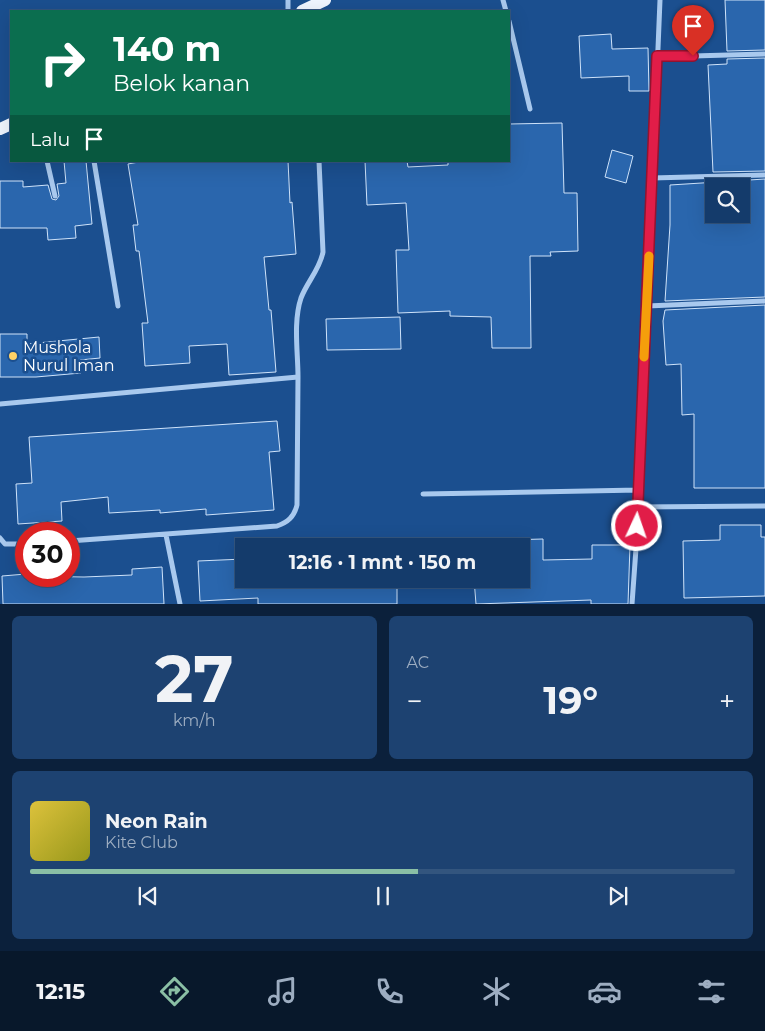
<!DOCTYPE html>
<html lang="id">
<meta charset="utf-8">
<style>
body{margin:0;font-family:Montserrat,sans-serif;background:#1d4271;color:#f1f3f6;height:100vh;display:flex;flex-direction:column;font-size:19px;white-space:nowrap}
*{box-sizing:border-box;margin:0}
p{font-size:16px;color:#9dadc1}
.icon{flex:none;width:28px;height:28px;fill:none;stroke:currentColor;stroke-width:2;stroke-linecap:round;stroke-linejoin:round}
.map{position:relative;height:604px;overflow:hidden}
.panel{display:flex;flex-direction:column;gap:12px;padding:12px;background:#0b203b;flex:1}
.panel>*{flex:none}
.top-card{position:absolute;left:10px;top:10px;width:500px;height:152px;border-radius:0px;box-shadow:0 5px 20px #0002,0 0 0 1px #33557e;background:#0b6e4f;color:#fff;overflow:hidden}
.fabs{position:absolute;left:705px;top:178px;display:grid;gap:10px}
.fabs a{display:grid;place-items:center;width:45px;height:45px;border-radius:0px;background:#143b6b;box-shadow:0 5px 20px #0002,0 0 0 1px #33557e;font-size:25px}
.speed{position:absolute;left:15px;top:522px;display:flex;gap:10px;font-size:25px;font-weight:700;text-align:center}
.speed>*{display:grid;place-content:center;width:65px;height:65px;border-radius:50%;background:#143b6b;box-shadow:0 5px 20px #0002,0 0 0 1px #33557e;line-height:1}
.speed .limit{border:8px solid #d22;background:#fff;color:#111}
.pin{position:absolute;display:grid;place-items:center;width:42px;height:42px;color:#fff;margin:-51px -21px;border-radius:50% 50% 50% 0;rotate:-45deg;box-shadow:0 0 5px #0007}
.pin .icon{rotate:45deg}
.me{position:absolute;width:55px;margin:-28px;rotate:3deg;stroke-linejoin:round;filter:drop-shadow(0 0 4px #0008)}
.turn{display:flex;align-items:center;gap:18px;height:105px;padding:0 20px;font-size:22px}
.turn .icon{width:65px;height:65px;stroke-width:2.5}
.turn b{display:block;font-size:35px;line-height:42px}
.then{display:flex;align-items:center;height:48px;padding:0 20px;background:#0003;gap:10px;font-size:19px}
.big{font-size:38px;font-weight:700;line-height:1.1}
.panel .tile{flex:1;display:flex;flex-direction:column;justify-content:center;gap:8px;min-width:0;padding:0 18px;border-radius:8px;background:#1d4271}
.panel .dial{align-items:center;gap:0}
.dial b{font-size:65px;line-height:1}
.song{display:flex;align-items:center;gap:15px}
.cover{width:60px;height:60px;border-radius:8px;background:linear-gradient(135deg,hsl(50 70% 55%),hsl(60 70% 35%))}
.played{height:5px;border-radius:2px;background:linear-gradient(90deg,#8abfa5 55%,#33557e 55%)}
.keys{display:flex;justify-content:space-around;direction:ltr}
.heat{display:flex;justify-content:space-between;align-items:center;font-size:28px;direction:ltr}
.panel .tiles{flex:1;display:grid;gap:12px;grid-template-columns:1fr 1fr}
.tile:last-child{grid-column:span 2}
.trip{position:absolute;left:235px;top:538px;width:295px;height:50px;border-radius:0px;background:#143b6b;box-shadow:0 5px 20px #0002,0 0 0 1px #33557e;font-weight:700;line-height:50px;text-align:center}
.dock{display:flex;height:80px;justify-content:space-around;align-items:center;background:#08182b;color:#9dadc1}
.dock .icon{width:35px;height:35px}
.dock .selected{color:#8abfa5}
.dock b{font-size:22px;color:#f1f3f6}
.map>svg:first-child{display:block}
</style>
<div class="map">
<svg width="765" height="604" viewBox="0 0 765 604">
<rect width="100%" height="100%" fill="#1b4f8f"/>
<path fill="#2a66ad" stroke="#cfe3fa" fill-rule="evenodd" d="M725,0H765V50L727,51Z
M611,34L612,49L648,48L649,91H629V76L581,78L579,36Z
M765,58V171L713,172L708,65L727,64V59Z
M562,123L564,193H577L578,251L550,252L551,256H530L531,348H492L491,317L450,316V311L398,313L396,250H409L406,203L367,205L365,161H407L408,167L448,165V161H509V124Z
M612,150L633,156L626,183L605,177Z
M64,161H86L92,224L75,226L76,238L48,240L47,228H0V181H23V187L48,185L52,199L56,200L59,196L57,184L66,183Z
M144,161H288L290,203L292,202L296,254L264,257L269,310H271L276,372L229,375L227,344L189,346L190,363L145,366L142,323H148L139,251H136L133,225H138L128,164Z
M765,179V297L665,301L670,225V185ZM714,186H741V214H714Z
M765,305V488H694V414L682,415L681,364L666,365L663,321L665,310Z
M400,317L401,349L327,350L326,319Z
M0,334H27V344L99,337L100,358L80,360L81,373L36,377H0Z
M277,421L280,451L269,452L274,510L206,515V509L160,513V510L109,513L108,497L61,502L62,521L18,524L16,484L32,483L29,437Z
M720,525H761V537H765V596L684,598L683,541L720,540Z
M543,539V560L592,559V545H630L628,604H591V600L476,604L474,579H521V546H506V540Z
M244,559V579H307V581L347,582L397,580V604H258V598L200,601L198,561Z
M162,567L164,604H3L2,576L26,574V576L84,577L132,575V569Z"/>
<g fill="none" stroke-linecap="round" stroke-linejoin="round">
<path stroke="#a9c9ee" stroke-width="5" d="M288,0V11
M503,0L506,11
M509,21L530,109
M657,57L765,54
M47,161L55,196
M94,161L118,306
M652,178L765,175
M647,306L765,301
M298,377C298,352 293,322 301,298C307,282 320,269 323,252L319,161
M0,404L298,377L297,505C294,517 288,522 277,526L69,541
M423,494L639,490
M639,507L765,506
M166,535L180,604
M0,538L5,544H26
M632,604L639,507L660,0"/>
<path stroke="#f0f6ff" stroke-width="12" d="M302,11L325,0
M0,129L11,124"/>
</g>
<g fill="none" stroke-linecap="round" stroke-linejoin="round">
<defs>
<path id="route" d="M637,526L657,56H693"/>
</defs>
<use href="#route" stroke="#92132f" stroke-width="12"/>
<use href="#route" stroke="#e11d48" stroke-width="9"/>
<path stroke="#f59e0b" stroke-width="9" d="M644,357L649,256"/>
</g>
<circle fill="#ffd166" stroke="#1b4f8f" stroke-width="2" cx="13" cy="356" r="5"/>
<g text-anchor="middle" dominant-baseline="central" stroke-width="5" stroke-linejoin="round" paint-order="stroke">
<g font-size="16" fill="#fff" stroke="#1b4f8f" text-anchor="start">
<text x="23" y="347">Mushola<tspan x="23" dy="18">Nurul Iman</tspan></text>
</g>
</g>
</svg>
<div class="fabs">
<a><svg class="icon" aria-label="search" viewBox="0 0 24 24"><circle cx="10" cy="10" r="6"/><path d="M15 15l6 6"/></svg></a>
</div>
<div class="speed"><div class="limit">30</div></div>
<div class="pin" style="left:693px;top:56px;background:#d93025"><svg class="icon" aria-label="arrive" viewBox="0 0 24 24"><path d="M6 21V4h12l-3 4 3 4H6"/></svg></div>
<svg class="me" style="left:637px;top:526px" viewBox="-20 -20 40 40"><circle r="17" fill="#e11d48" stroke="#fff" stroke-width="3"/><path d="M0-11L8 9 0 5-8 9z" fill="#fff"/></svg>
<div class="trip">12:16 · 1 mnt · 150 m</div>
<div class="top-card">
<div class="turn"><svg class="icon" aria-label="right" viewBox="0 0 24 24"><path d="M7 20v-9h11M14 6l5 5-5 5"/></svg><div><b>140 m</b>Belok kanan</div></div>
<div class="then">Lalu<svg class="icon" aria-label="arrive" viewBox="0 0 24 24"><path d="M6 21V4h12l-3 4 3 4H6"/></svg></div>
</div>
</div>
<section class="panel">
<div class="tiles">
<div class="tile dial"><b>27</b><p>km/h</p></div>
<div class="tile"><p>AC</p>
<div class="heat"><a>−</a><b class="big">19°</b><a>+</a></div>
</div>
<div class="tile">
<div class="song"><i class="cover"></i><div><b>Neon Rain</b><p>Kite Club</p></div></div>
<div class="played"></div>
<div class="keys"><svg class="icon" aria-label="previous" viewBox="0 0 24 24"><path d="M18 5L8 12l10 7zM5 5v14"/></svg><svg class="icon" aria-label="pause" viewBox="0 0 24 24"><path d="M8 5v14M16 5v14"/></svg><svg class="icon" aria-label="next" viewBox="0 0 24 24"><path d="M6 5l10 7-10 7zM19 5v14"/></svg></div>
</div>
</div>
</section>
<nav class="dock">
<b>12:15</b>
<svg class="icon selected" aria-label="directions" viewBox="0 0 24 24"><path d="M12 3l9 9-9 9-9-9zM9 14v-3h6M13 9l2 2-2 2"/></svg>
<svg class="icon" aria-label="music" viewBox="0 0 24 24"><path d="M9 18V5l10-2v13"/><circle cx="6" cy="18" r="3"/><circle cx="16" cy="16" r="3"/></svg>
<svg class="icon" aria-label="phone" viewBox="0 0 24 24"><path d="M5 4h4l2 5-3 2q2 4 5 5l2-3 5 2v4C11 20 4 13 5 4z"/></svg>
<svg class="icon" aria-label="climate" viewBox="0 0 24 24"><path d="M12 3v18M4 7l16 10M4 17L20 7"/></svg>
<svg class="icon" aria-label="car" viewBox="0 0 24 24"><path d="M5 17H2v-5l4-1 3-4h7l3 4 3 1v5h-3M9 17h6M6 11h13"/><circle cx="7" cy="17" r="2"/><circle cx="17" cy="17" r="2"/></svg>
<svg class="icon" aria-label="filters" viewBox="0 0 24 24"><path d="M4 7h16M4 17h16"/><circle cx="9" cy="7" r="2"/><circle cx="15" cy="17" r="2"/></svg>
</nav>
